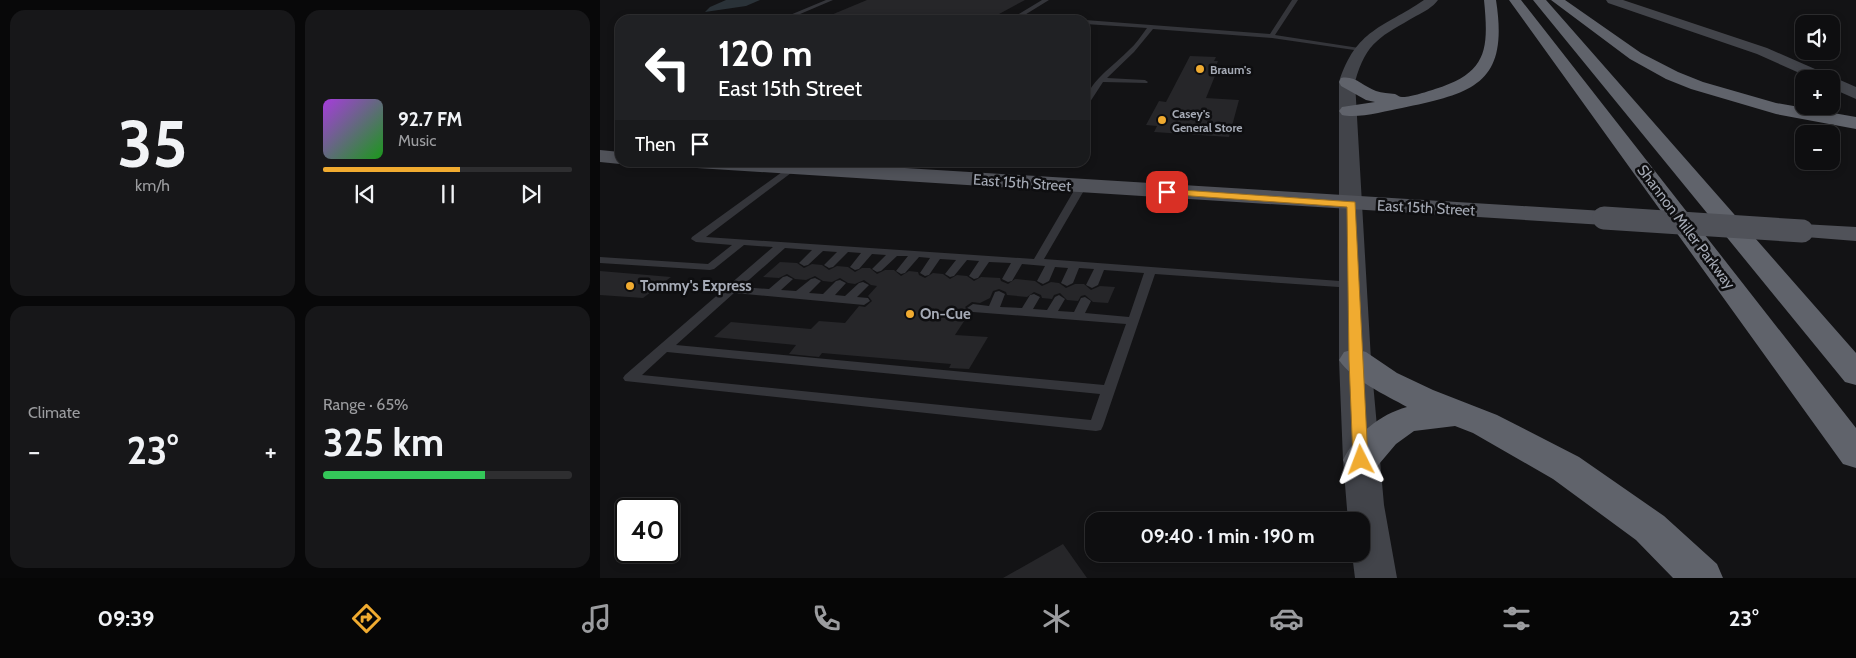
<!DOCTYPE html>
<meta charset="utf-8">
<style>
body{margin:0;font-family:Cabin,sans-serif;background:#171719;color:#f1f3f6;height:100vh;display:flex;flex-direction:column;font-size:19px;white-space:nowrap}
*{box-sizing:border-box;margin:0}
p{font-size:16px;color:#9b9c9f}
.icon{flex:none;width:28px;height:28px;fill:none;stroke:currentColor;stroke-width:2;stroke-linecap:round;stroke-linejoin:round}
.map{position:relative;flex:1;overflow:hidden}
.details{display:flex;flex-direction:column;gap:10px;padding:10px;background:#080809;width:600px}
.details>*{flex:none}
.top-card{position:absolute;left:15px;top:15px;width:475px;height:152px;border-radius:15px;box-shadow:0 2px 8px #0003,0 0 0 1px #2e2e30;background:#202124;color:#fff;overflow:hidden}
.buttons{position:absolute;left:1195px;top:15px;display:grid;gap:10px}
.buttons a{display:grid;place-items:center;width:45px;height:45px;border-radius:10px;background:#0e0e10;box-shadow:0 2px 8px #0003,0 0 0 1px #2e2e30;font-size:25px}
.speed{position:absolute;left:15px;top:498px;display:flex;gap:10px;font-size:25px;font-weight:700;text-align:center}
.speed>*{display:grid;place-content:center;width:65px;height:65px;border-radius:50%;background:#0e0e10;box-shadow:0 2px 8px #0003,0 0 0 1px #2e2e30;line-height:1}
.speed .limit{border:2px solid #111;border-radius:8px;background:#fff;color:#111}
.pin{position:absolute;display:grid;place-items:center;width:42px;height:42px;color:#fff;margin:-21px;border-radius:10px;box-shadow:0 2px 8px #0006}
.me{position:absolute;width:55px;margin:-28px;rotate:357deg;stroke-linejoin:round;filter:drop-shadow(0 0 4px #0008)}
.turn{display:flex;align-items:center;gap:18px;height:105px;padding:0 20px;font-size:22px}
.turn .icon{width:65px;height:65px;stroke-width:2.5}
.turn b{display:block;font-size:35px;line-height:42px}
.then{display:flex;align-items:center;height:48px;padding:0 20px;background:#0003;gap:10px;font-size:19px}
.big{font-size:38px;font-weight:700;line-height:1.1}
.details .widget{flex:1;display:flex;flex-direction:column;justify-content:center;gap:8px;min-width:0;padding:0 18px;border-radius:15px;background:#171719}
.details .dial{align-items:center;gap:0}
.dial b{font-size:65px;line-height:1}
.song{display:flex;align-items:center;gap:15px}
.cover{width:60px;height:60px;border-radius:8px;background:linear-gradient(135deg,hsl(280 70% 55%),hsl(120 70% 35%))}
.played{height:5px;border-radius:2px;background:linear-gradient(90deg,#f0ab30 55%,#2e2e30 55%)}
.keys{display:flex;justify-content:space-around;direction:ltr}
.heat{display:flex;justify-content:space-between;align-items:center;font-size:28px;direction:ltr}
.charge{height:8px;border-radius:4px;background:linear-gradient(90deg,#34c759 65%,#2e2e30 0)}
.details .tiles{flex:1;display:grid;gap:10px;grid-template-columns:repeat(2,1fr)}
.trip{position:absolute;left:485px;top:512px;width:285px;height:50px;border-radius:15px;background:#0e0e10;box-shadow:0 2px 8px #0003,0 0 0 1px #2e2e30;font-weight:700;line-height:50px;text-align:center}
.tabs{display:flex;height:80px;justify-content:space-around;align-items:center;background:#060606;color:#9b9c9f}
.tabs .icon{width:35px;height:35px}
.tabs .on{color:#f0ab30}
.tabs b{font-size:22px;color:#f1f3f6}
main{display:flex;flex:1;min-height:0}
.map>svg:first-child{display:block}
</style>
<main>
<section class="details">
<div class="tiles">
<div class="widget dial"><b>35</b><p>km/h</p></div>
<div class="widget">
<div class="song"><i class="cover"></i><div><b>92.7 FM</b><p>Music</p></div></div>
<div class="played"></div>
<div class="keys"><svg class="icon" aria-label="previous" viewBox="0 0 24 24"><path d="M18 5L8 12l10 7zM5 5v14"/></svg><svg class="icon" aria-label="pause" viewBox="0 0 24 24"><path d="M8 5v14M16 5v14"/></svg><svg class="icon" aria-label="next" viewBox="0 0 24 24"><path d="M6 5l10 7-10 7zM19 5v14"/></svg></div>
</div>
<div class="widget"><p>Climate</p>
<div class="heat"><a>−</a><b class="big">23°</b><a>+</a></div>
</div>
<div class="widget"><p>Range · 65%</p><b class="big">325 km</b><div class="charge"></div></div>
</div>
</section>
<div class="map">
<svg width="1256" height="578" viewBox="0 0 1256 578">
<rect width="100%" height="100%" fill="#131315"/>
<path fill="#2a3238" d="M126,0H160L146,6L105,12L110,7Z"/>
<path fill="#262629" d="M267,0H425L388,20H219Z
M590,56L616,57L614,61H618L616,66H619L606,98L639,100L629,137L554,132L557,126L546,125L559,101L566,102Z
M180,262L197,263L204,268L212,264L222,265L229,270L237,266L248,267L255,272L262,268H270L277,274L285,270H294L301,276L309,271L318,272L319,275L325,278L333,273L343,274L350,279L357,275L367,276L374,281L381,277L400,278L401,281L408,284L415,279L435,281L442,286L451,282L459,283L466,288L475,284H484L491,290L500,286L515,287L508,303L493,302L485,295L481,296L478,301L467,300L460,293L454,295L452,299L442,298L441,295L434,292L427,297L407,295L406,292L399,289L393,291L390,298L380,303L372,302L365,307L370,312L355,335L388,337L369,369L349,368L351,364L222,353L219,357L189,354L196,345L114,337L131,322L211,329L219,321L245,323L259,306L265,307L272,301L268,296L277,286L271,285L264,280L255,284L248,283L240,278L232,282L223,281L215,276L206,280L195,279L187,274L179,278L163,277Z
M0,271L71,277L43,298L0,295Z
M463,544L487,578H403Z"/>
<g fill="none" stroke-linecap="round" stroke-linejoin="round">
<path fill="#34353a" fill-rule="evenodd" d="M226,0H233L186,20H178Z
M442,0H449L423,16L462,20H436L414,17Z
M692,0H698L675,35L759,48L761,49V51L672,38L553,29L534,52L507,78L545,80L548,82L547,83L503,82L488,105H485C485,84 515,65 529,50C536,44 541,36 547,28L485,24V20L670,34Z
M196,162L200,165L199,167L106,237L434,259L476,187L481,184L486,187L444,259L753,282L759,285L753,288L555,274L503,426L501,430L496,431L25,381L23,378L25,375L173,247L144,245L114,269L110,270L0,263V257L108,264L132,245L96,242L91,239L92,237ZM185,248L212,250L199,263L204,266L208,265L223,251L237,252L224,265L229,268L233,267L248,252L261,253L250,267L255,270L259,269L272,254L286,255L272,269L277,272L281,271L297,256H308L296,271L301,274L305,273L319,257L330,258L320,273L325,276L329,275L340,259L356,260L345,274L350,277L354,276L367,260L379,261L369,276L374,279L378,278L389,262L411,263L402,279L408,282L412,281L422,264L445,266L437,281L443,284L449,281L455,267L468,268L461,283L467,286L473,283L479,268L494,269L486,285L492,288L498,285L504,270L544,273L529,317L485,313L491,301L485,297L481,298L474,312L458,311L465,299L459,295L455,297L447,310L433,309L440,297L434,294L430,295L422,308L400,307L405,294L399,291L395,292L389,306L373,304L367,308L373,312L526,324L504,385L76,345L134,293L264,305L270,301L268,298L257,297L269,285L263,282L259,283L245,296L235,295L246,283L240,280L236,281L223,294L209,293L221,281L215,278L211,279L196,291L181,290L193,279L187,276L183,277L169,289L141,287ZM67,352L500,394L491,420L42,375Z"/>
<path fill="#42444a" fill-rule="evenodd" d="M824,0H838C833,7 824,12 816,16C782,36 766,41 755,82L771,360L784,505L797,578H755L752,554H761V521H748L743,460L739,360V82C756,29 783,28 824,0Z
M1006,0H1023L1167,48L1256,87V99L1231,88V79H1213L1157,54L1008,3Z"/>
<path fill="#505259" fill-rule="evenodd" d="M0,150L20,152V162H27L20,164L0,162Z
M87,162H208L1004,211L1012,213L1016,218L1012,223L1004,225L97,168L90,166Z
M1202,224L1256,227V241L1193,236L1190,231L1193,226Z"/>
<path fill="#60636b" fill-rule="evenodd" d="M884,0H896C909,83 875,93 802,108C786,111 757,119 742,115L739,111L742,107L775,102L766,100L741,86L739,82L741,78C755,75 764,87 776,91C782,93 789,93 795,94C798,95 799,97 802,97C808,98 829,91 835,89C887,73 889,50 884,0Z
M909,0H921L1256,428V468L1243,464Z
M933,0H946L1256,353V385L1245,382Z
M951,0H965L1041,53L1078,72L1103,82L1176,103L1256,117V129L1176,114L1091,89L1066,79L1030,59Z
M755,349L766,352L797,373L833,390L897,415L979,457L1064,516L1117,564L1123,578H1073L1036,540L953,479L873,433L855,426L814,431L796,444L774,470L761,475L748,470L743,460C757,433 779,415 807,407C786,395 752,380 739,360L744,352Z"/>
<path stroke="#505259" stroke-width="23" d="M1004,218L1202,231"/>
</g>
<path fill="#f0ab30" stroke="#9c6f1f" d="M567,189L755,202L768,460L766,465L761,466L755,465L753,460L749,360L747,207L563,194V190Z"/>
<g fill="#f0ab30" stroke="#0e0e10" stroke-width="2">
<circle cx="600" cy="69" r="5"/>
<circle cx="562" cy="120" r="5"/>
<circle cx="30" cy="286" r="5"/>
<circle cx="310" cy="314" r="5"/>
</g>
<g text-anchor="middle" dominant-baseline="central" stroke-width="5" stroke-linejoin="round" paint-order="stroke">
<g font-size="12" font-weight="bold" fill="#a5aab5" stroke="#0e0e10" text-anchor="start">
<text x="610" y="69">Braum's</text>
<text x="572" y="113">Casey's<tspan x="572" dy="14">General Store</tspan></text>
</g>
<g font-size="15" fill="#a5aab5" stroke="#0e0e10">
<text transform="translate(422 183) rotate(4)">East 15th Street</text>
<text transform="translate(826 208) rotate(3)">East 15th Street</text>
<text transform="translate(1086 227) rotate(53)">Shannon Miller Parkway</text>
</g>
<g font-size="15" font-weight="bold" fill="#a5aab5" stroke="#0e0e10" text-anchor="start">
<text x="40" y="286">Tommy's Express</text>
<text x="320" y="314">On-Cue</text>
</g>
</g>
</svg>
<div class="buttons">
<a><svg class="icon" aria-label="sound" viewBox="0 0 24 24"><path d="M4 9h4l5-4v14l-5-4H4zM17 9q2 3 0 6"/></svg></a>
<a>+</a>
<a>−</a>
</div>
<div class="speed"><div class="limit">40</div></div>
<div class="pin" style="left:567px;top:192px;background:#d93025"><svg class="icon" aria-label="arrive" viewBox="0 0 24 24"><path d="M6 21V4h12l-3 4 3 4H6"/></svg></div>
<svg class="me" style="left:761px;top:460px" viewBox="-20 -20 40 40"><path d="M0-17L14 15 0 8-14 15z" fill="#f0ab30" stroke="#fff" stroke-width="4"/></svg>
<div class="trip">09:40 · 1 min · 190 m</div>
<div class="top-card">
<div class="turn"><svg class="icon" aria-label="left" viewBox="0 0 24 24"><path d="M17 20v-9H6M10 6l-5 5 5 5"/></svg><div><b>120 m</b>East 15th Street</div></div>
<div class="then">Then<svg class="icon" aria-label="arrive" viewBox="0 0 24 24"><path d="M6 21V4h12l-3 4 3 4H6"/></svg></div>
</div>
</div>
</main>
<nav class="tabs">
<b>09:39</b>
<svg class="icon on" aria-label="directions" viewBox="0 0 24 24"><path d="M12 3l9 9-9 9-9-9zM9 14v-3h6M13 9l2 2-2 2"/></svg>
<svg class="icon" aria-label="music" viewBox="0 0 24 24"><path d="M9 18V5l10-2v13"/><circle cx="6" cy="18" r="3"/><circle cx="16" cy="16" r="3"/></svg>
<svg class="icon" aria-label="phone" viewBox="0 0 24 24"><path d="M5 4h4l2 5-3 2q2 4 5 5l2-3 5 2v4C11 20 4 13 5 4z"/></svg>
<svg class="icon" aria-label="climate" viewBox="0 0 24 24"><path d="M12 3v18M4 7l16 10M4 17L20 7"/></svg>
<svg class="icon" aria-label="car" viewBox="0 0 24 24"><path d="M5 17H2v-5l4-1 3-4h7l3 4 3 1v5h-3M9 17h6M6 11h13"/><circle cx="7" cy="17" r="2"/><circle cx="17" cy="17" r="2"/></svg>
<svg class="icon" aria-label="filters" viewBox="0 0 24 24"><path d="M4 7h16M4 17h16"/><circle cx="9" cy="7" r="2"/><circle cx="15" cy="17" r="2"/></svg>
<b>23°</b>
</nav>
